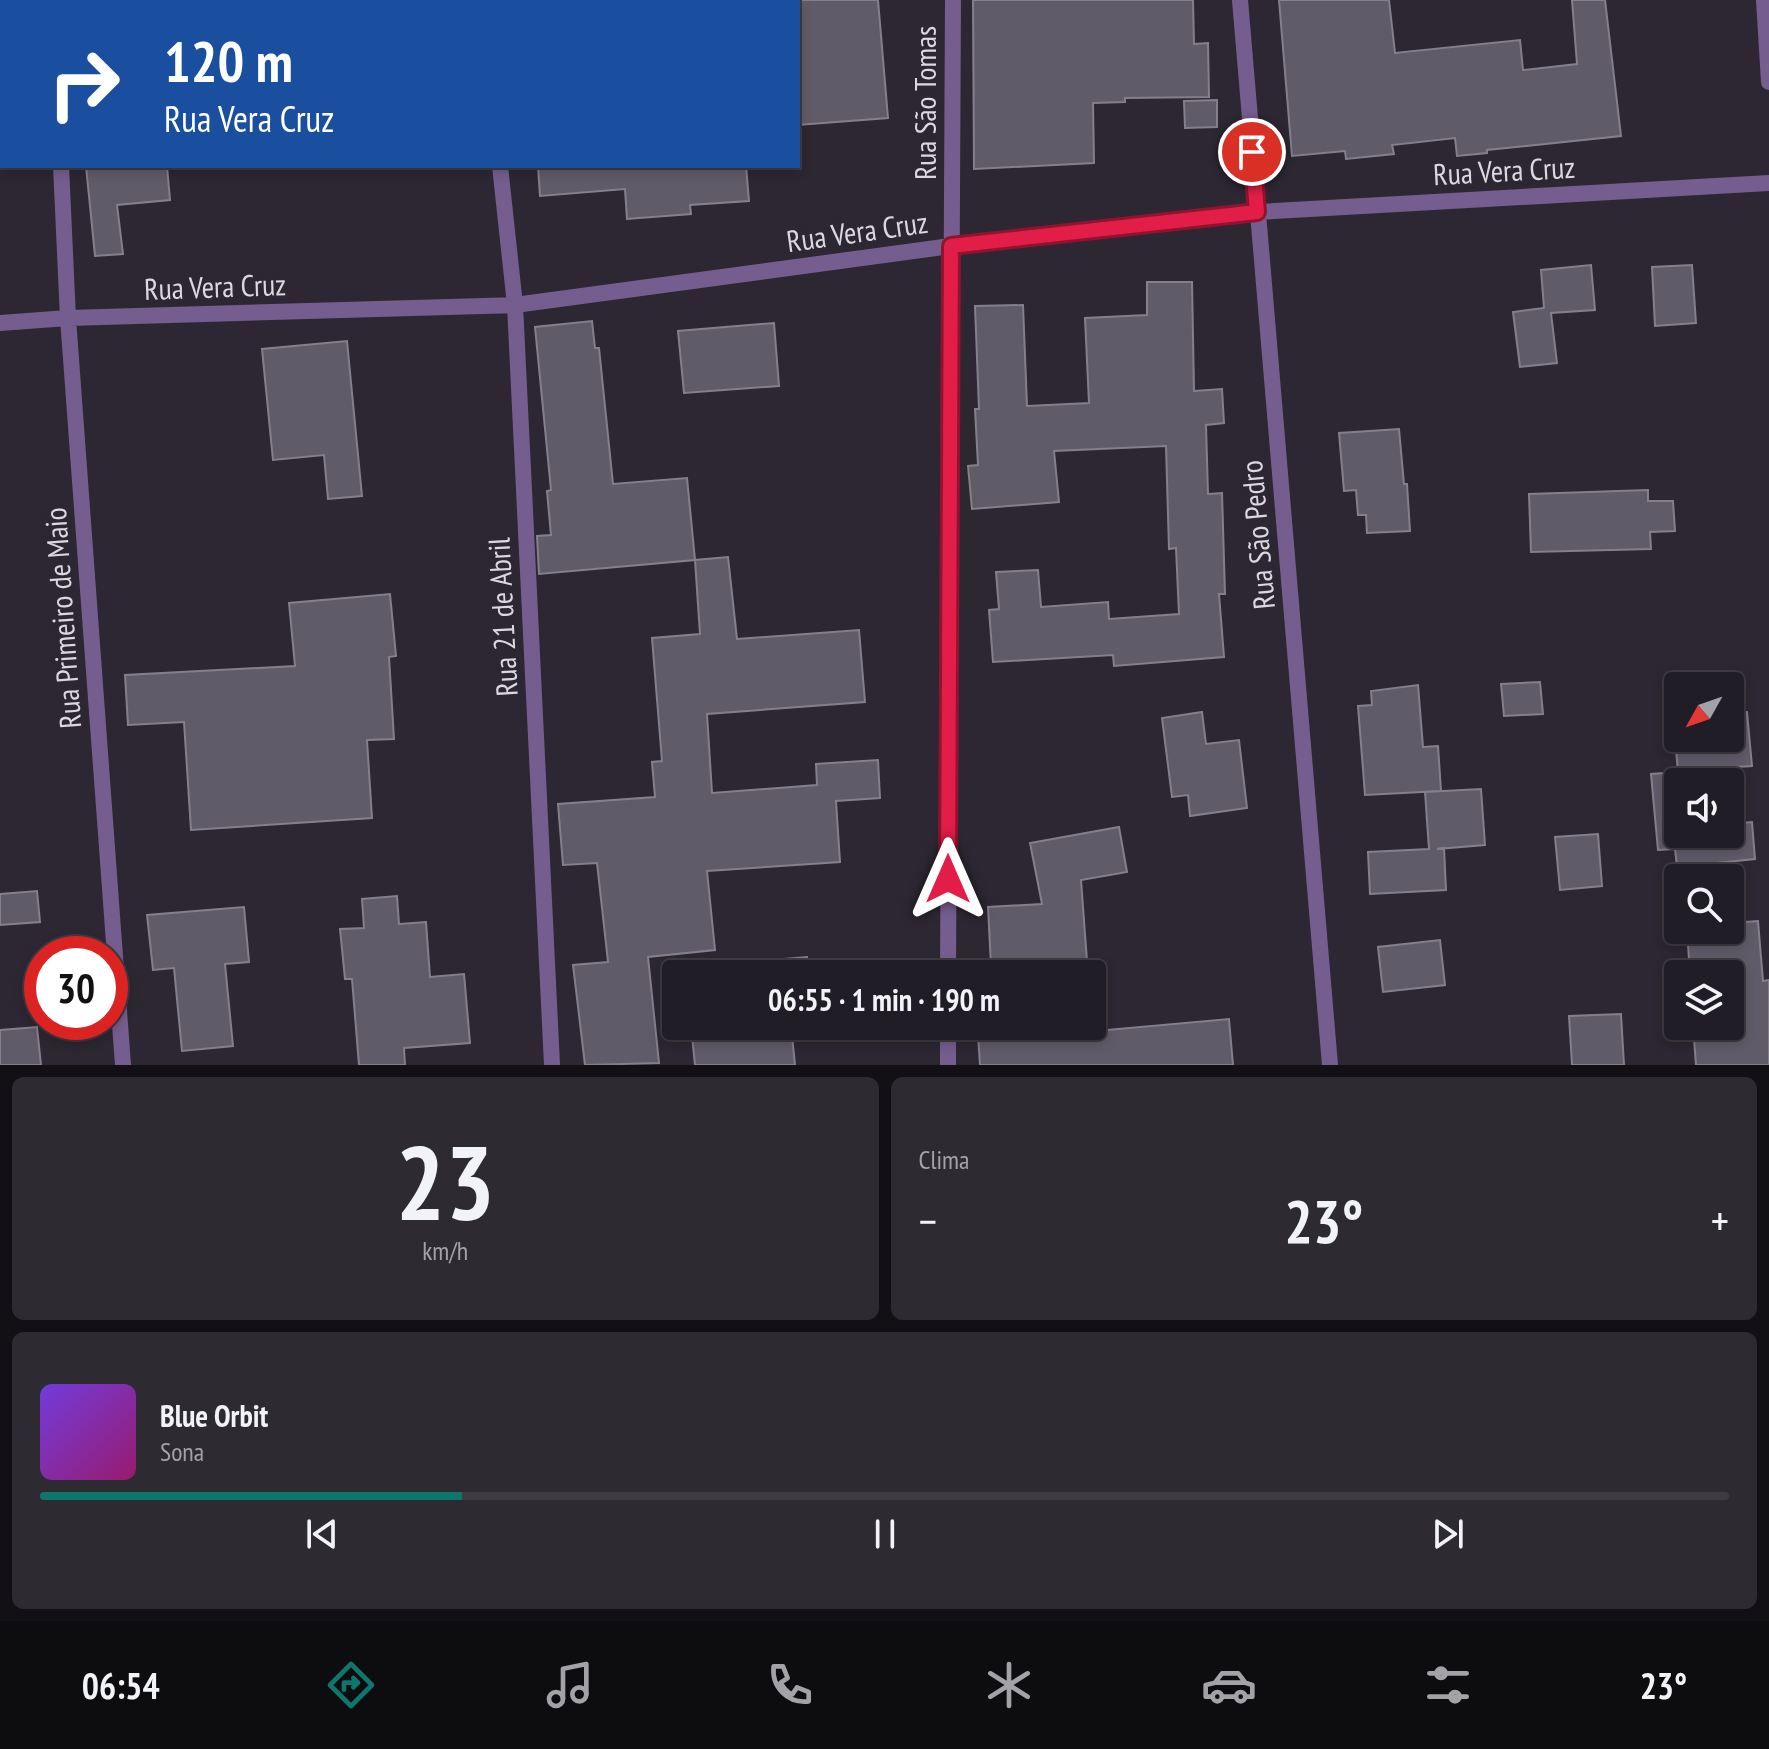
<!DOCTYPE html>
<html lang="pt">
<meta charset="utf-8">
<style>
body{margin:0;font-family:"PT Sans Narrow",sans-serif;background:#2d2a32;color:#f1f3f6;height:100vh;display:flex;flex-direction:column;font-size:30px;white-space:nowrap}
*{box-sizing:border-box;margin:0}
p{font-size:26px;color:#a2a2a7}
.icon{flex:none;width:44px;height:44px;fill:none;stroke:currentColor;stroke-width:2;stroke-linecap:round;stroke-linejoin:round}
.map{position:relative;height:1065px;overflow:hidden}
.drawer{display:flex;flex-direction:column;gap:12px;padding:12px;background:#121015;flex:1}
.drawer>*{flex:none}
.guide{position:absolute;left:0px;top:0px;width:800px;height:168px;box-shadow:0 4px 12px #0003,0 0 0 2px #3e3b43;background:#1a4fa0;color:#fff;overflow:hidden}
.needle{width:52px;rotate:230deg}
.controls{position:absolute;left:1664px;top:672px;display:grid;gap:16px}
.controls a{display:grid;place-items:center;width:80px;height:80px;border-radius:8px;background:#211d26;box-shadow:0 4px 12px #0003,0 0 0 2px #3e3b43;font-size:40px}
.speed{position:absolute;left:24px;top:936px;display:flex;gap:16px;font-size:40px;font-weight:700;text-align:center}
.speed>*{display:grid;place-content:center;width:104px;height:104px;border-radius:50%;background:#211d26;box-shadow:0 4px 12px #0003,0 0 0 2px #3e3b43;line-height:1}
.speed .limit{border:12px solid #d22;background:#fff;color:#111}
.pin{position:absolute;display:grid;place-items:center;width:68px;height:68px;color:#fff;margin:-34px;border:4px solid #fff;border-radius:50%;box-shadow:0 2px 8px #0007}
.me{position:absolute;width:88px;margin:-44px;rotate:0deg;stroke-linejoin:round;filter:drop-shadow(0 0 6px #0008)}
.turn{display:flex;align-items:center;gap:28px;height:168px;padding:0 32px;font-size:36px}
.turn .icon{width:104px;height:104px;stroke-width:2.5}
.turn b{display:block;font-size:56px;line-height:68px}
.big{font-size:60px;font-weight:700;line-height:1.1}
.drawer .widget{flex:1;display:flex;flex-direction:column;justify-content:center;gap:12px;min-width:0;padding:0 28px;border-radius:12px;background:#2d2a32}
.drawer .dial{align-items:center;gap:0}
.dial b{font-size:104px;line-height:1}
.song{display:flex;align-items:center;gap:24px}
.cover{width:96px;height:96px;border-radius:12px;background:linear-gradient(135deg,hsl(260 70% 55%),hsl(320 70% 35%))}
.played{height:8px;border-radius:4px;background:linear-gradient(90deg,#0f766e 25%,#3e3b43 25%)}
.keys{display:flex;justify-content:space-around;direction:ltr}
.heat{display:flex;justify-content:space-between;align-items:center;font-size:44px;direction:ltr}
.drawer .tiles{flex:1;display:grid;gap:12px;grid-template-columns:1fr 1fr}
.widget:last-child{grid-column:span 2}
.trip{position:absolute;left:662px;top:960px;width:444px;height:80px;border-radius:8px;background:#211d26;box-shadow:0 4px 12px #0003,0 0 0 2px #3e3b43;font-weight:700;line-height:80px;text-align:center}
.tabs{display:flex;height:128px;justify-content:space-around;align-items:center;background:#0d0c0f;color:#a2a2a7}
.tabs .icon{width:56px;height:56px}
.tabs .on{color:#0f766e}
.tabs b{font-size:36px;color:#f1f3f6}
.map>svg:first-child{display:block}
</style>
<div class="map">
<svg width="1769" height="1065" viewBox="0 0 1769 1065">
<rect width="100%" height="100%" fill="#2c2732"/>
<path fill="#605b68" stroke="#857f8c" stroke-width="2" d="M798,0H878L888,118L798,125Z
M973,0H1193L1194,44L1208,43L1209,97L1125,98V102L1093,103L1094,163L974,169Z
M1279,0H1389L1395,53L1520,40L1523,70L1577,64L1572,0H1605L1621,136L1487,150V153L1457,156L1455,138L1392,145L1394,154L1346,159L1345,151L1292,156Z
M1217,100V127L1185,128L1184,101Z
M86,166H167L170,200L117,205L123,254L95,256Z
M538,166H746L749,201L690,205L691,214L627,219L625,189L540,196Z
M1591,265L1595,310L1551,313L1557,363L1520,367L1513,312L1544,308L1541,270Z
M1692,265L1696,323L1655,326L1652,267Z
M1147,282H1192L1194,391L1222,389L1224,423L1206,425L1208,494L1222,493L1225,594H1219L1224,657L1114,666L1113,655L993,662L989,610L999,609L996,572L1038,570L1041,607L1108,602L1109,619L1179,614L1176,548L1169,549L1166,446L1054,451L1059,502L972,509L968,466L978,465L975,409H979L975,306L1023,305L1027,406L1089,403L1085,318L1147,315Z
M592,321L595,348H599L613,484L687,478L695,560L539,574L537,536L551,535L547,491L551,490L535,327Z
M774,323L779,386L684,393L678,331Z
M347,341L362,496L328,499L324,455L273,460L262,349Z
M1399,429L1404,484H1407L1410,531L1367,533L1366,515H1358L1356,490L1344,491L1339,433Z
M1648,490V501H1673L1675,531L1650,532L1651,549L1531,552L1529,494Z
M728,557L737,639L859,630L865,702L707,714L712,793L817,785L816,764L878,760L880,798L836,801L840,862L707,871L715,950L648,957L659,1063L585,1065L573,965L608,962L597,863L563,865L558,804L655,797L652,762L662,761L652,638L700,634L695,560Z
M390,594L396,656L389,657L394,739L367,740L372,818L191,830L184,722L128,725L125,675L295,666L289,603Z
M1540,682L1543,714L1504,716L1501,684Z
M1418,685L1423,747L1438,746L1441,791L1365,795L1358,706L1372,705L1371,691Z
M1202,712L1206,744L1239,740L1247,808L1190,816L1188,795L1172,797L1162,718Z
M1747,712L1752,766L1719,768L1720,782H1678V834H1730V824L1752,822L1755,859L1677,867L1675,849L1658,850L1651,774L1678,772L1673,718H1678V738H1730V713Z
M1481,789L1485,845L1437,849L1444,848L1446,890L1370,894L1368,852L1429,849L1425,792Z
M1119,827L1127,872L1081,880L1087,961L991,966L988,907L1042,904L1030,843Z
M1598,834L1602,886L1560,890L1555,837Z
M37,891L40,922L0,925V894Z
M397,896L399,924L426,922L430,977L464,974L470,1043L404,1048L405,1065H359L352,979H345L340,929L364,928L362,899Z
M244,907L249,962L225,964L233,1046L182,1051L174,968L153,970L147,915Z
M1758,921L1763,981L1769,980V1065H1696L1693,1026H1730V974H1690L1687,930H1730V923Z
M1440,940L1445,985L1383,992L1378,947Z
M807,957L808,974H747L746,962Z
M1621,1014L1624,1065H1572L1569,1016Z
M1229,1019L1233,1065H980L978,1035L1095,1025L1096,1031Z
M752,1026H791L795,1065H695L692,1036L752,1030Z
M37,1027L41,1065H0V1030Z"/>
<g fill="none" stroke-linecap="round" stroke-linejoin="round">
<path stroke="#755e8f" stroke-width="16" d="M53,0L54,2
M483,0V2
M1240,0L1330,1065
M1764,0L1769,82
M61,166L68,318L123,1065
M500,166L515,305L552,1065
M0,323L68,318L515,305L951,246L1257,212L1769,183
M948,974L953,0
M948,1065V1026"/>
</g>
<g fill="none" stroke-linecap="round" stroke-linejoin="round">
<defs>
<path id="route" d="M948,879L951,246L1257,212L1252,152"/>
</defs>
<use href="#route" stroke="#92132f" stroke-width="20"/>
<use href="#route" stroke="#e11d48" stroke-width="14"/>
</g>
<g text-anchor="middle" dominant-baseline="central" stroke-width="8" stroke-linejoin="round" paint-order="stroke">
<g font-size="30" fill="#dbd8df" stroke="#2c2732">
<text transform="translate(924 103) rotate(-90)">Rua São Tomas</text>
<text transform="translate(1504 170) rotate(-3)">Rua Vera Cruz</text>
<text transform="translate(857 231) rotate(-8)">Rua Vera Cruz</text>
<text transform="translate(215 286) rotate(-2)">Rua Vera Cruz</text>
<text transform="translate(1257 535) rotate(-95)">Rua São Pedro</text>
<text transform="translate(502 617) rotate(-93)">Rua 21 de Abril</text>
<text transform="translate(62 618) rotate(-94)">Rua Primeiro de Maio</text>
</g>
</g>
</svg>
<div class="controls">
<a><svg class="needle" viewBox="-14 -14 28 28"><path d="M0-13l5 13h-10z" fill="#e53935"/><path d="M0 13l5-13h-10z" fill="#a2a2a7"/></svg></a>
<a><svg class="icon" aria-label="sound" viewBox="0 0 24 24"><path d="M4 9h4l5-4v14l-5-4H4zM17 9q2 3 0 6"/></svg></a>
<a><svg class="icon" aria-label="search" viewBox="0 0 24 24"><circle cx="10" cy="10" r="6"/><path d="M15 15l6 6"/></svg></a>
<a><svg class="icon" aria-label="layers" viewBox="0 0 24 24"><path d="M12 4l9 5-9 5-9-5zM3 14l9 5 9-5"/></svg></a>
</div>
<div class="speed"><div class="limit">30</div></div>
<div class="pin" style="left:1252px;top:152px;background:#d93025"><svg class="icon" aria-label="arrive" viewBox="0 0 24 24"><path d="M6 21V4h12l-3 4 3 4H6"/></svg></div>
<svg class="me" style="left:948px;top:879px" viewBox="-20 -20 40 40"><path d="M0-17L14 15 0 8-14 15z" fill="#e11d48" stroke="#fff" stroke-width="4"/></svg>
<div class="trip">06:55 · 1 min · 190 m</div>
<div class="guide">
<div class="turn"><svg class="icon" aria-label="right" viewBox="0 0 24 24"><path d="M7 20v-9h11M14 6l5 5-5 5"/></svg><div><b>120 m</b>Rua Vera Cruz</div></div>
</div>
</div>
<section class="drawer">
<div class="tiles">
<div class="widget dial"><b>23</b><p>km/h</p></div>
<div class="widget"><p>Clima</p>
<div class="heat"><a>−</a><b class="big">23°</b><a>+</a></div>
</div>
<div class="widget">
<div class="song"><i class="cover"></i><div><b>Blue Orbit</b><p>Sona</p></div></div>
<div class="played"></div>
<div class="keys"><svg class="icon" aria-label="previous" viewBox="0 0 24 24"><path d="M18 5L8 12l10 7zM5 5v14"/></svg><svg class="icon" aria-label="pause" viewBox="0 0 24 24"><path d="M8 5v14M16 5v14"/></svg><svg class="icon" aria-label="next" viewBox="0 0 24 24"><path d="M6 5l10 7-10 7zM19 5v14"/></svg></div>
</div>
</div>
</section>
<nav class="tabs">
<b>06:54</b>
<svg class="icon on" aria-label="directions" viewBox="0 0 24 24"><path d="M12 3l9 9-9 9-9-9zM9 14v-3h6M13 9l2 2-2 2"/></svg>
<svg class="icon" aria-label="music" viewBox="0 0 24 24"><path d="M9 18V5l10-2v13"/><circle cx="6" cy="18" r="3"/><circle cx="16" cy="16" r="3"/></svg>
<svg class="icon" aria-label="phone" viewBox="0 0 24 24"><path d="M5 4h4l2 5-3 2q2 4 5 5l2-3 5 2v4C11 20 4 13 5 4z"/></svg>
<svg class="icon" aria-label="climate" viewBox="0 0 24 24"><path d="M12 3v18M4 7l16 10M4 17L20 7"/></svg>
<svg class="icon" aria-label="car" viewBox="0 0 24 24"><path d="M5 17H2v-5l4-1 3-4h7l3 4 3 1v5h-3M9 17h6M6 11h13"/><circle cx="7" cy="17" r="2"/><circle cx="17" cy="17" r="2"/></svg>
<svg class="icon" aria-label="filters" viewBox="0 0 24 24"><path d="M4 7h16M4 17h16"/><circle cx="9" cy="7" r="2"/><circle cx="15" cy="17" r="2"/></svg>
<b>23°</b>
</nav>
